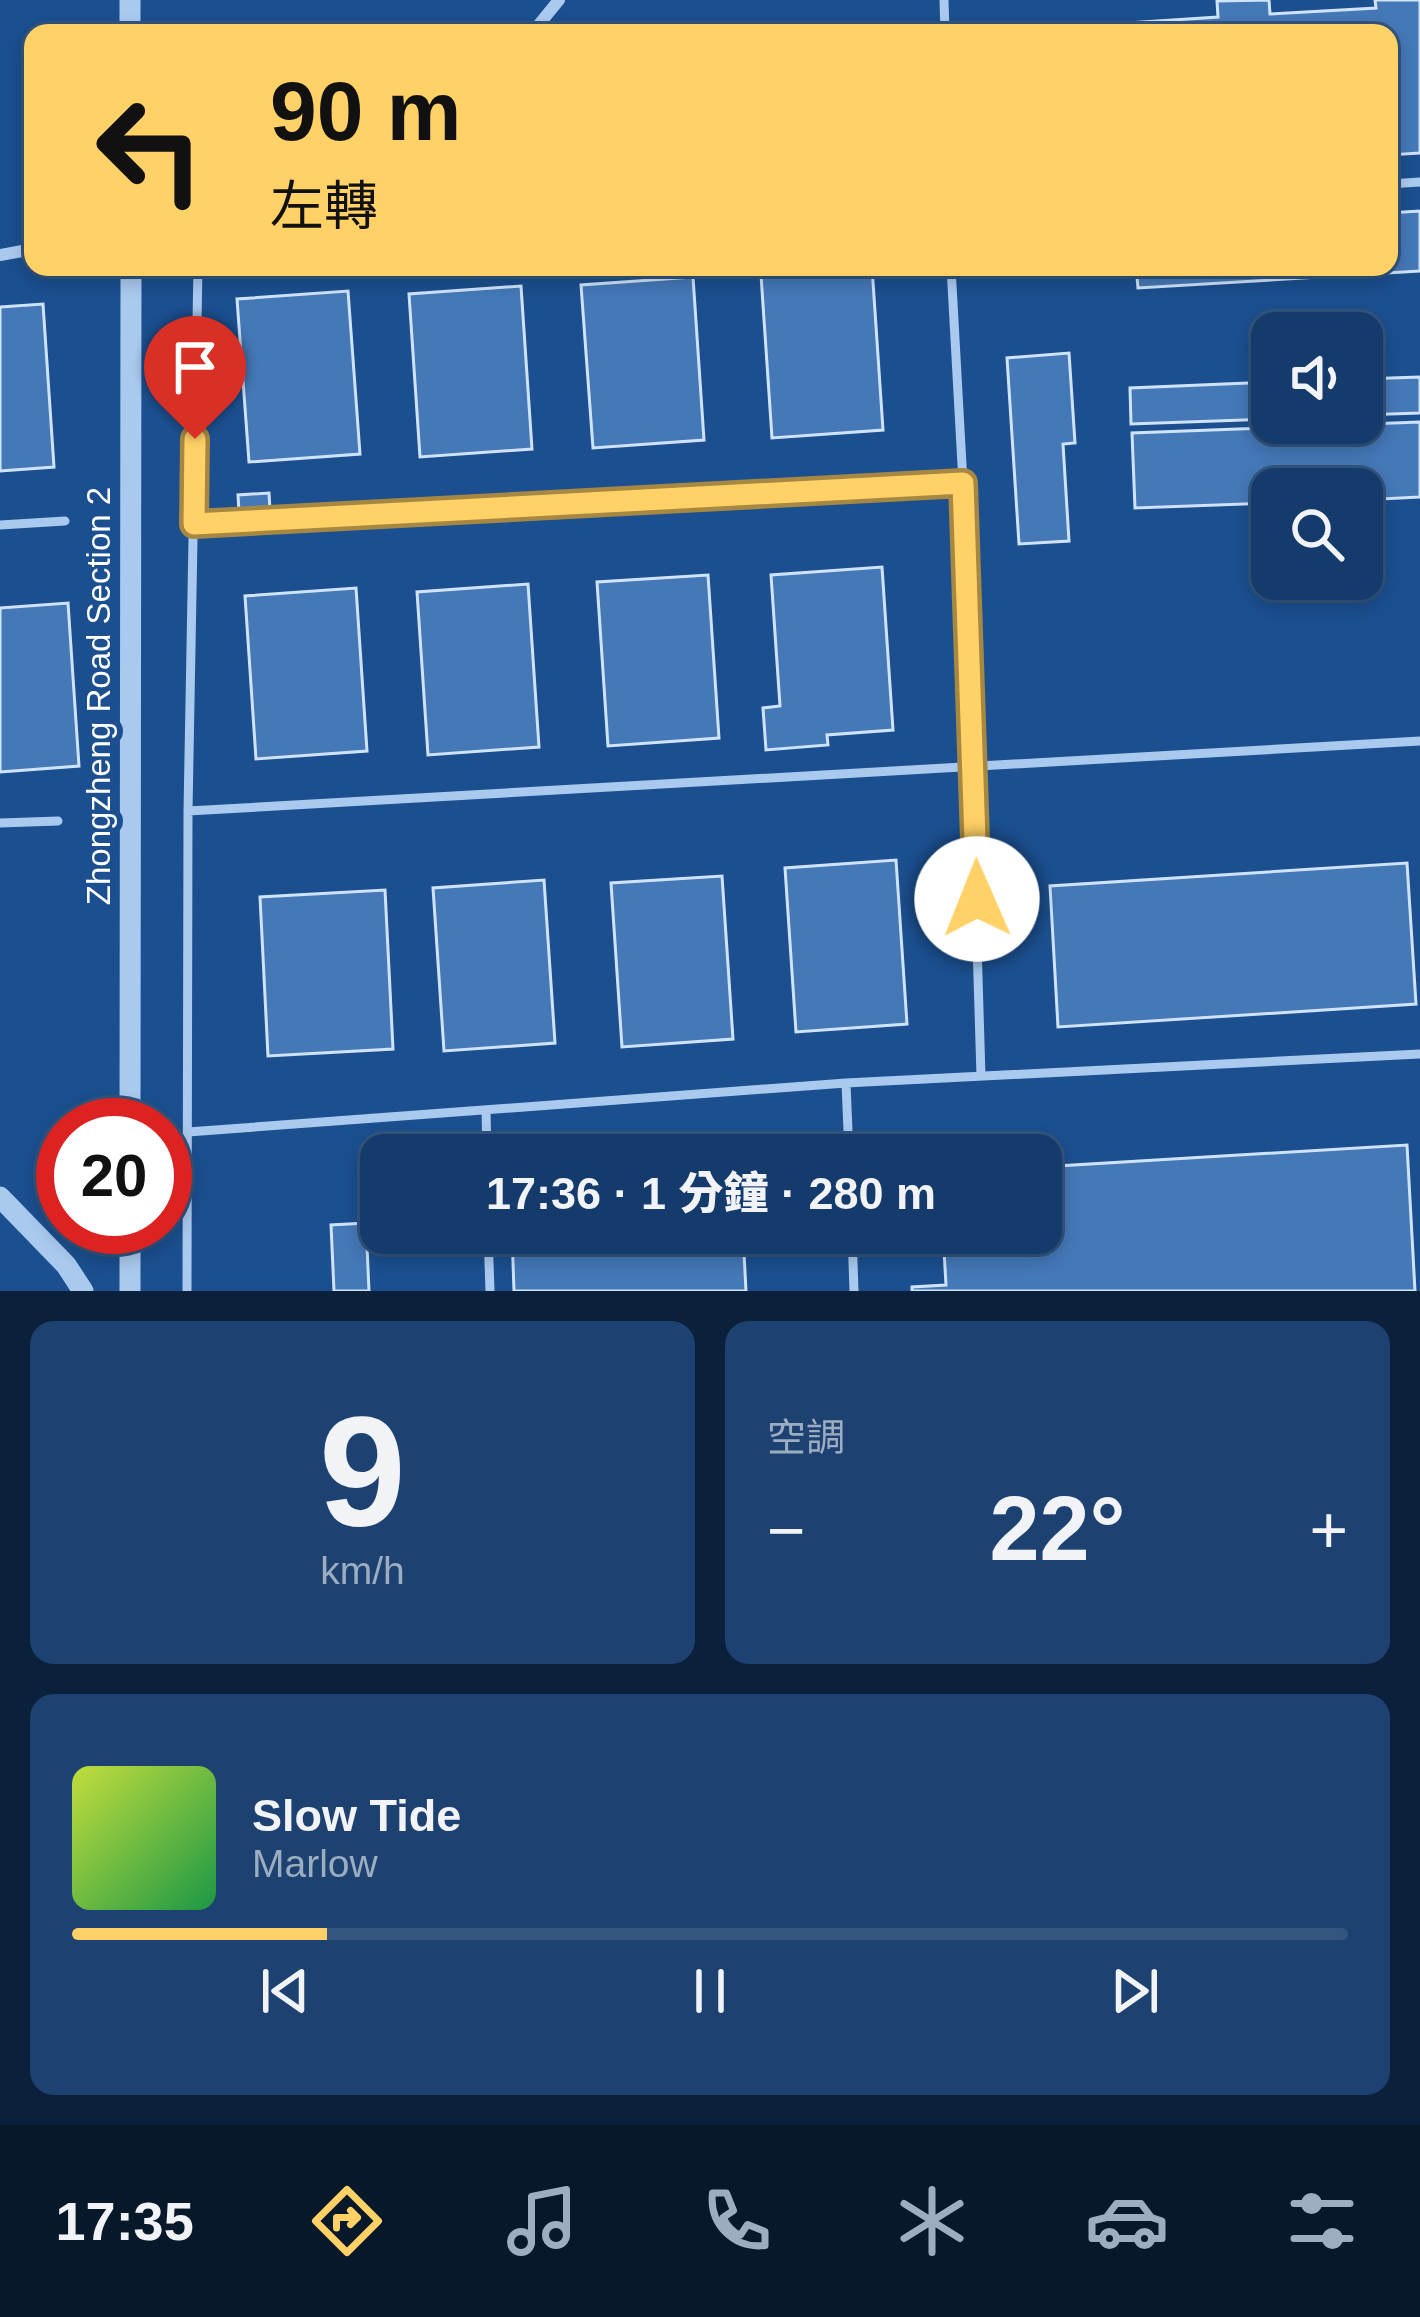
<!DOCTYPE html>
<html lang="zh-TW">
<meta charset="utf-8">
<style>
body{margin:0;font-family:Helvetica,"Noto Sans TC",sans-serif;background:#1d4271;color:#f1f3f6;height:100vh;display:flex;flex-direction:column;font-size:45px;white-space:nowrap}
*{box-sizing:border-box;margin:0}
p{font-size:39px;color:#9dadc1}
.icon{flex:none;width:66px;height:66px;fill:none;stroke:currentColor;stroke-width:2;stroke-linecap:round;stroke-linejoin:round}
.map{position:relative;height:1291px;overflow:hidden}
.panel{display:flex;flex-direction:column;gap:30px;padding:30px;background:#0b203b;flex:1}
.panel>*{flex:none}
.top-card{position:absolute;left:24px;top:24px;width:1374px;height:252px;border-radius:24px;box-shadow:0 6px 18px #0003,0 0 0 3px #33557e;background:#ffd166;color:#111;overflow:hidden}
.fabs{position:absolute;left:1251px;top:312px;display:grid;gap:24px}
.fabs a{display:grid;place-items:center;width:132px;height:132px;border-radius:24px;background:#143b6b;box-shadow:0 6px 18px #0003,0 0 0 3px #33557e;font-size:60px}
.speed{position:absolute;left:36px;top:1098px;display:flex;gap:24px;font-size:60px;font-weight:700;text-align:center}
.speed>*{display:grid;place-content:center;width:156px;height:156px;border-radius:50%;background:#143b6b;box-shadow:0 6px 18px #0003,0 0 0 3px #33557e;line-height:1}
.speed .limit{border:18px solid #d22;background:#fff;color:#111}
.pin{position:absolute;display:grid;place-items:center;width:102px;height:102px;color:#fff;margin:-123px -51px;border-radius:50% 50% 50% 0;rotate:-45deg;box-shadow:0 0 12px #0007}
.pin .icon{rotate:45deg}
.me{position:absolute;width:132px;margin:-66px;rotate:359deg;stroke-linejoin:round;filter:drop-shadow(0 0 9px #0008)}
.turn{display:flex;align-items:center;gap:42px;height:252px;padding:0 48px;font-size:54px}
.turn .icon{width:156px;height:156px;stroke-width:2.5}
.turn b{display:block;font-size:84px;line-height:102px}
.big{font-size:90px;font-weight:800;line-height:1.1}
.panel .card{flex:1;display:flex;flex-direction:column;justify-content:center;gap:18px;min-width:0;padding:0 42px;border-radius:24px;background:#1d4271}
.panel .dial{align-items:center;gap:0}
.dial b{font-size:156px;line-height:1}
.song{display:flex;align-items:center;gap:36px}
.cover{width:144px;height:144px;border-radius:18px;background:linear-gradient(135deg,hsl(70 70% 55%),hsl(140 70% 35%))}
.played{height:12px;border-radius:6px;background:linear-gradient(90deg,#ffd166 20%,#33557e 20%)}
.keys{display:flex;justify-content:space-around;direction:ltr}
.heat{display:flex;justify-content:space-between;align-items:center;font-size:66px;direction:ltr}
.panel .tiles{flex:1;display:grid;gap:30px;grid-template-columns:1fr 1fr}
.card:last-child{grid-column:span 2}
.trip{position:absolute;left:360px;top:1134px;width:702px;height:120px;border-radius:24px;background:#143b6b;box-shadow:0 6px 18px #0003,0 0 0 3px #33557e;font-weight:800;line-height:120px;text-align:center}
.tabs{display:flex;height:192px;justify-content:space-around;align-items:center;background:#08182b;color:#9dadc1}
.tabs .icon{width:84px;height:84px}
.tabs .active{color:#ffd166}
.tabs b{font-size:54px;color:#f1f3f6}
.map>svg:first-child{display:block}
</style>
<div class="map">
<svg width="1420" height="1291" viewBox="0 0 1420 1291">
<rect width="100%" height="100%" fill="#1b4f8f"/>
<path fill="#4478b7" stroke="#cfe3fa" stroke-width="3" d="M1269,0L1270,14L1376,8L1375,0H1420V153L1389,155V33H975L1218,17L1217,1Z
M1420,211V271L1138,288L1136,267H1389V213Z
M872,267L883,430L772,438L761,275Z
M693,277L704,440L593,448L581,285Z
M521,286L532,449L420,457L409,294Z
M348,291L360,454L249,462L237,299Z
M43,304L54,467L0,471V307Z
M1069,353L1075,443L1063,444L1069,541L1019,544L1007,358Z
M1420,377V413L1362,415V379Z
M1272,382V419L1131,424L1130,388Z
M1420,422V497L1362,500V489H1272V503L1135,508L1132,433Z
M269,493L270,510L239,512L238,495Z
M882,567L893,730L827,735L828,745L766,750L763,708L780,706L771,575Z
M708,575L719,738L608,746L597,582Z
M528,584L539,747L428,755L417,592Z
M356,588L367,751L256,759L245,596Z
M68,603L79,766L0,772V608Z
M896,860L907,1024L796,1032L785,868Z
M1407,863L1416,1004L1058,1027L1050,886Z
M722,876L733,1039L622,1047L611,883Z
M544,880L555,1043L444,1051L433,888Z
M385,890L393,1049L268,1056L260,897Z
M1407,1145L1415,1291H912V1287L946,1285L943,1233H1041V1167Z
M366,1223L369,1291H334L331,1225Z
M512,1233H743L746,1291H514Z"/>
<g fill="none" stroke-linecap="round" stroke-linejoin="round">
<path stroke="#a9c9ee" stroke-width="9" d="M944,0L945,33
M1389,184L1420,182
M951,267L963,483L981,1076
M194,524L963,483
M0,525L65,521
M188,811L198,267
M0,823L58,821
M486,1110L487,1155
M188,1132L846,1083
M849,1155L846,1083L1420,1054
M488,1233L490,1291
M852,1233L854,1291
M187,1291L188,811L1420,741"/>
<path stroke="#a9c9ee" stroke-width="12" d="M532,33L559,0
M0,255L33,249"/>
<path stroke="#a9c9ee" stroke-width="21" d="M130,0V33
M130,1125L131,267
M0,1197L66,1265L83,1291
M130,1291V1227"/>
</g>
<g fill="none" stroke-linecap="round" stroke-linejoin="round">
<defs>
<path id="route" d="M195,439L194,524L963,483L977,899"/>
</defs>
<use href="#route" stroke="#a68842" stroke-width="30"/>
<use href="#route" stroke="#ffd166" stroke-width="21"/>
</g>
<g text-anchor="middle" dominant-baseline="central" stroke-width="12" stroke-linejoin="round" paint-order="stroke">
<g font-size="33" fill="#fff" stroke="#1b4f8f">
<text transform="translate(98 696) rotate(-90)">Zhongzheng Road Section 2</text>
</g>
</g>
</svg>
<div class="fabs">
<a><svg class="icon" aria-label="sound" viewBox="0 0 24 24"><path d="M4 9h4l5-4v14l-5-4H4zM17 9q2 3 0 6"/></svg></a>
<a><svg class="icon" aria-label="search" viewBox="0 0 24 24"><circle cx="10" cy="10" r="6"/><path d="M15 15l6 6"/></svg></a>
</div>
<div class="speed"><div class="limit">20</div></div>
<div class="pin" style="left:195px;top:439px;background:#d93025"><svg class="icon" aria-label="arrive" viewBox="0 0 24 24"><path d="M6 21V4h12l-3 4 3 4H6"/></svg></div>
<svg class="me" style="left:977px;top:899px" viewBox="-20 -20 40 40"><circle r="19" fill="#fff"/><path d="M0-13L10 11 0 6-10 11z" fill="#ffd166"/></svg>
<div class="trip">17:36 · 1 分鐘 · 280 m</div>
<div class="top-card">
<div class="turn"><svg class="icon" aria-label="left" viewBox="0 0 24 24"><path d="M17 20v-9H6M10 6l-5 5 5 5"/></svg><div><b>90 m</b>左轉</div></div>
</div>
</div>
<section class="panel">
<div class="tiles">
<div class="card dial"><b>9</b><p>km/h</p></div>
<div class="card"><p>空調</p>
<div class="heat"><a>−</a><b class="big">22°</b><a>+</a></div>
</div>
<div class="card">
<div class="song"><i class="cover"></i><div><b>Slow Tide</b><p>Marlow</p></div></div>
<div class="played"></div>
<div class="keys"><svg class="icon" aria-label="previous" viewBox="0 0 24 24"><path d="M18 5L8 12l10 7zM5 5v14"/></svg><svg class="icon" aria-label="pause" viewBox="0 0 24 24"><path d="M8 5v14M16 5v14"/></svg><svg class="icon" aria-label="next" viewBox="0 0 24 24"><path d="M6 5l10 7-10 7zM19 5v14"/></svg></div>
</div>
</div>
</section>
<nav class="tabs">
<b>17:35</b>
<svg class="icon active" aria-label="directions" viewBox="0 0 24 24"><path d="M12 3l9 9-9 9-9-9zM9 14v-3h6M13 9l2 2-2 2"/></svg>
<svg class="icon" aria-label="music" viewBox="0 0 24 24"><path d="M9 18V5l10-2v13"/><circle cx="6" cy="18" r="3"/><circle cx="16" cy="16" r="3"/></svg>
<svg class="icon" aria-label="phone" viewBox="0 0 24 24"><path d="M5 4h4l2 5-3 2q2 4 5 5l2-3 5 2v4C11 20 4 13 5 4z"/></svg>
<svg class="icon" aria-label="climate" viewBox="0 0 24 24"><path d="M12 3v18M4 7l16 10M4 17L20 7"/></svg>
<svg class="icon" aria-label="car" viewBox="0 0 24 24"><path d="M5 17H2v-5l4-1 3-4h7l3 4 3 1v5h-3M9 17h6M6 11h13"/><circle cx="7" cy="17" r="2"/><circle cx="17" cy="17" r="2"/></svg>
<svg class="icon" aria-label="filters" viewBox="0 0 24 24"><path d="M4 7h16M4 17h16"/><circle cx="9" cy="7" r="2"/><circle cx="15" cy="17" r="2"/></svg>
</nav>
